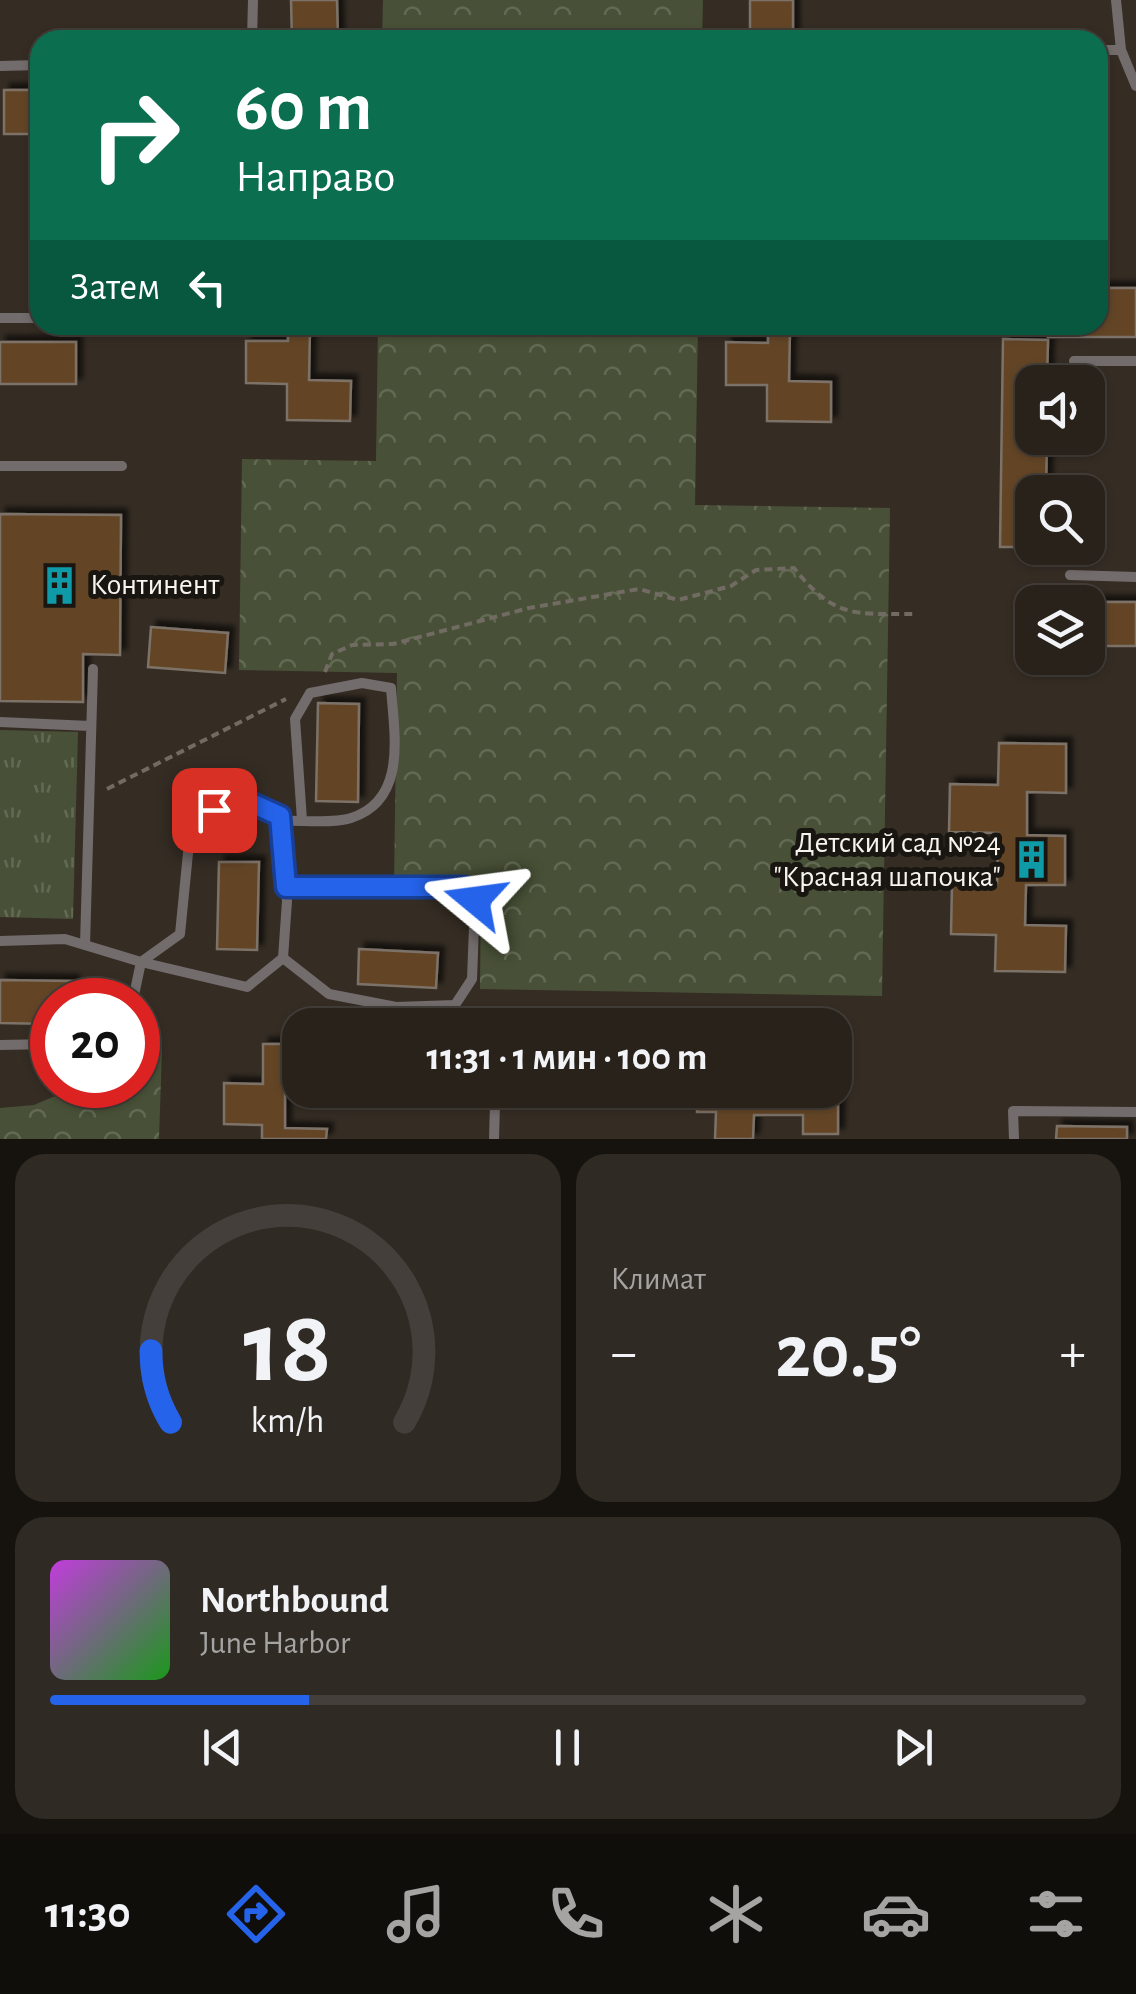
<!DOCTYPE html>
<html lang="ru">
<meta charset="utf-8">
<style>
body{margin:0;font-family:"Alegreya Sans",sans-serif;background:#302a24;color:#f1f3f6;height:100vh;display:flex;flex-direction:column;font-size:38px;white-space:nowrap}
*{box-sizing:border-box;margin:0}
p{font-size:32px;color:#a5a4a3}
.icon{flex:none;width:55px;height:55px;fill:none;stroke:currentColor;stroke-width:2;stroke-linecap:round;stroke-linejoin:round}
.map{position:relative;height:1139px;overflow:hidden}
.panel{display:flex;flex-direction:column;gap:15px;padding:15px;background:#16130f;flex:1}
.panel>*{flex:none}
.top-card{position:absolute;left:30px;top:30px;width:1078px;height:305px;border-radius:30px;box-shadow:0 2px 8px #0004,0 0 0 2px #443f3a;background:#0b6e4f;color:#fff;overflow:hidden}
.tools{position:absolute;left:1015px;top:365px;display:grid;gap:20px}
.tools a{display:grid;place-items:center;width:90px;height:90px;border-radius:20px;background:#28221b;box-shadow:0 2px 8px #0004,0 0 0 2px #443f3a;font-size:50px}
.speed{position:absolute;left:30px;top:978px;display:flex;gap:20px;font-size:50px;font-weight:700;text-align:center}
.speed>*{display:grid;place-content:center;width:130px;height:130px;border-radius:50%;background:#28221b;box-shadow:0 2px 8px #0004,0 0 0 2px #443f3a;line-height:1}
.speed .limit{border:15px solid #d22;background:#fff;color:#111}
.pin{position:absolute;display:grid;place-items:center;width:85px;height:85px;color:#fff;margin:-42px;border-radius:20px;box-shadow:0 5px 15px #0006}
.me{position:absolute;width:110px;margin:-55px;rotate:286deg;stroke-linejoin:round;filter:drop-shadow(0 0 8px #0008)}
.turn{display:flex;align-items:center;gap:35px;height:210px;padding:0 40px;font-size:45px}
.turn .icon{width:130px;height:130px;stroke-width:2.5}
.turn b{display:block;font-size:70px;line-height:85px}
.then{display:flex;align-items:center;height:95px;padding:0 40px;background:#0003;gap:20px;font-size:38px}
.big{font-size:75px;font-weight:700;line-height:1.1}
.panel .card{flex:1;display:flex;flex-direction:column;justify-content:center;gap:15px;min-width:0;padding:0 35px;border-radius:30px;background:#302a24}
.panel .dial{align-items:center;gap:0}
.dial svg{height:260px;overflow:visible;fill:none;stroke:#443f3a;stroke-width:7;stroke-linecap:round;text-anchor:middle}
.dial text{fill:#f1f3f6;stroke:none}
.song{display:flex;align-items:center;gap:30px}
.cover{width:120px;height:120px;border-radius:15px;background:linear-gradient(135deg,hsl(290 70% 55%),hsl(120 70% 35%))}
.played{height:10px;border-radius:5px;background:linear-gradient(90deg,#2563eb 25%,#443f3a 25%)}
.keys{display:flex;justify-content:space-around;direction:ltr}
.heat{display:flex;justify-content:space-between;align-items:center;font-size:55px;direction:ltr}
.panel .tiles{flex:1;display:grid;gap:15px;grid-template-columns:1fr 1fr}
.card:last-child{grid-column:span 2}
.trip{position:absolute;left:282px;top:1008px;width:570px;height:100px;border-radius:30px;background:#28221b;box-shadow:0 2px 8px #0004,0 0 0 2px #443f3a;font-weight:700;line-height:100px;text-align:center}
.dock{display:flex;height:160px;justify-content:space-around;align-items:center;background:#100e0b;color:#a5a4a3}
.dock .icon{width:70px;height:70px}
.dock .active{color:#2563eb}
.dock b{font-size:45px;color:#f1f3f6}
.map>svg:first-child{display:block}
</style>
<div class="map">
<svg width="1136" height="1139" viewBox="0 0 1136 1139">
<defs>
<pattern id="forest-crowns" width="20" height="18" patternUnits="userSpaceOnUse" patternTransform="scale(2.5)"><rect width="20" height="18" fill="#485137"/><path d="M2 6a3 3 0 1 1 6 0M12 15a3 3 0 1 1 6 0" fill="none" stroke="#636a54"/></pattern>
<pattern id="park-tufts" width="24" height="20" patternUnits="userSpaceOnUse" patternTransform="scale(2.5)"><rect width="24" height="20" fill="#485137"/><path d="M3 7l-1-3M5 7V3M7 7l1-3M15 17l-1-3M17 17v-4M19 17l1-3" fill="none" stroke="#636a54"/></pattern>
<filter id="shadow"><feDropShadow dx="6" dy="-6" stdDeviation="2.5" flood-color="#0009"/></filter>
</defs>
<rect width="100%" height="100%" fill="#352d24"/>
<path fill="url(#forest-crowns)" d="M383,0H703L702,40H382Z
M378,325H698L695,505L890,508L882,996L480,989L481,888L394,886L397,673L239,670L242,459L376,461Z
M162,1049L159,1139H0V1108L34,1105L81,1085H138V1054Z"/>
<path fill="url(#park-tufts)" d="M0,730L78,732L73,919L0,917Z"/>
<path fill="#634525" stroke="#7c7268" stroke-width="2.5" filter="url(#shadow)" d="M291,0H337L338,40H292Z
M750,0H793V40H750Z
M4,90H40V134H4Z
M1098,288H1136V337H1048V325H1098Z
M288,325H352V328H310L309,380L351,381L350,421L287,420V384L246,383V341H288Z
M768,325H832V330L790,329L789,381L831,382V422L767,421V385H726V342L768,343Z
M1003,339L1048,340L1047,382H1032V438H1047L1046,492H1032V547H1000Z
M0,342H76V384H0Z
M0,514L121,515L120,655L83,654V702L0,701Z
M1083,602H1136V646H1088V602Z
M151,627L228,633L225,673L148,667Z
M318,703L359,704L358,802L316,801Z
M999,743L1066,744V793L1027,792V835L1065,836V885H1026L1025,925L1066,926L1065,972L995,971L996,935L951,934L952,884L997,885L998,833L949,832L950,784L998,785Z
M219,862H259L257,950L217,949Z
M359,949L438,953L436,988L358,984Z
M0,980L73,981V1000H52V1024L0,1023Z
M263,1044H300V1086H285V1128L327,1129L326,1139H262V1125L224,1124V1083L263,1084Z
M835,1074H838V1134H803V1115H754L753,1139H715L716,1112H697V1090H835Z
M1057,1126L1127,1127V1139H1056Z"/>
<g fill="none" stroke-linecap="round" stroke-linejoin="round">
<path stroke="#726b63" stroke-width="4" stroke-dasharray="8 5" stroke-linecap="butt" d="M325,672L332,654L352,645L393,644L529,608L639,589L678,600L731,586L756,570L794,568C834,618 853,614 914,614
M107,789L286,699"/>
<path stroke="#736c6d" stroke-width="10" d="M1116,0L1121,50L1136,86
M252,40L253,0
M1098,50H1121
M0,66L40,65
M0,318H40
M1074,361H1136
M0,466H122
M1070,575L1136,577
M0,722L90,726
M280,821C299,820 334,824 351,818C408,800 394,733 391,688L362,683L310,693L295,719L302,820
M0,941L65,939L141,962L247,987L283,958L287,901L280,816L238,797L191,823L180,934L141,962L133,1000
M85,945L93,669
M283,958L329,994L396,1007L455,1005L472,979L475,900L464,887H285
M0,1045L52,1044
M494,1139L495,1104
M1014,1139L1013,1111L1136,1112"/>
</g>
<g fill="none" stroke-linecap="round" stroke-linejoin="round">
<defs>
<path id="route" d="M214,810L238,797L280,816L286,887H464L475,900"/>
</defs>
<use href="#route" stroke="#184099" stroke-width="25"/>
<use href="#route" stroke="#2563eb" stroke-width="18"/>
</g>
<defs>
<symbol id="building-bare" viewBox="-9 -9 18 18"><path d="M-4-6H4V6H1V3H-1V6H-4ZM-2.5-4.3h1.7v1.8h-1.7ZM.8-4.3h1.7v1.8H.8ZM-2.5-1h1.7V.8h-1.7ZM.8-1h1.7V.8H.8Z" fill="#0f9aa8" stroke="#191612" stroke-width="2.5" paint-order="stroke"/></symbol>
</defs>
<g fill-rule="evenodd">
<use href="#building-bare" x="32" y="558" width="55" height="55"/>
<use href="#building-bare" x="1004" y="832" width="55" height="55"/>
</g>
<g text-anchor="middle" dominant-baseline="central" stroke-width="10" stroke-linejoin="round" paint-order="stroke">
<g font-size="30" fill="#f9f3ee" stroke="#191612" text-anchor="start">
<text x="90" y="585">Континент</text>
<text x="1001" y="843" text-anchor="end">Детский сад №24<tspan x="1001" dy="34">"Красная шапочка"</tspan></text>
</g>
</g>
</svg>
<div class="tools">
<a><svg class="icon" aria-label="sound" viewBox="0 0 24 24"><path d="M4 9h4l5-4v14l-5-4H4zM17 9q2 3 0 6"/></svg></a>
<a><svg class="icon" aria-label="search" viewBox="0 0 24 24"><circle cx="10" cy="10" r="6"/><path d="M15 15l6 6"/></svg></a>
<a><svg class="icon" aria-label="layers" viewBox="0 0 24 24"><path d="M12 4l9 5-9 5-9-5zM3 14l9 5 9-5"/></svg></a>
</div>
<div class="speed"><div class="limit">20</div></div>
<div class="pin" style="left:214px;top:810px;background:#d93025"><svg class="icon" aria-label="arrive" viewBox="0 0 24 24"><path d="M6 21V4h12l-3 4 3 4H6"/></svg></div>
<svg class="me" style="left:475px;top:900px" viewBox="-20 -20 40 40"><path d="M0-17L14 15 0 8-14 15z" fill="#2563eb" stroke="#fff" stroke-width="4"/></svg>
<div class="trip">11:31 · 1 мин · 100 m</div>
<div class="top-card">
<div class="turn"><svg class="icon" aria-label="right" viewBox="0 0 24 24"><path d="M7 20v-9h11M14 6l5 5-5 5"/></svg><div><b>60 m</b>Направо</div></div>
<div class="then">Затем<svg class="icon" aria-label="left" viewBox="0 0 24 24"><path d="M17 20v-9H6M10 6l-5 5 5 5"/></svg></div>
</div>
</div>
<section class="panel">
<div class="tiles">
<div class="card dial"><svg viewBox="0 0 100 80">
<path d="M14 69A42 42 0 1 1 86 69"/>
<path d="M14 69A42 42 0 0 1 8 47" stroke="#2563eb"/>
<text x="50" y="56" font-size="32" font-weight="700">18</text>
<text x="50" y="72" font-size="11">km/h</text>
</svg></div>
<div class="card"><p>Климат</p>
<div class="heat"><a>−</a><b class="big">20.5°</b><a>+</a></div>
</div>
<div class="card">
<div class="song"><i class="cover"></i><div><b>Northbound</b><p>June Harbor</p></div></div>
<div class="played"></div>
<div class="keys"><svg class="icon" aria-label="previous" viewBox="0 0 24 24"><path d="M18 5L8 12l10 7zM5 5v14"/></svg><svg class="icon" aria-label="pause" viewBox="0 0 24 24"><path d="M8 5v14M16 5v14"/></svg><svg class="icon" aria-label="next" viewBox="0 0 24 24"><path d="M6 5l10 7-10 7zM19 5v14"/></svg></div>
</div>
</div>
</section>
<nav class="dock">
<b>11:30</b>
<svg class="icon active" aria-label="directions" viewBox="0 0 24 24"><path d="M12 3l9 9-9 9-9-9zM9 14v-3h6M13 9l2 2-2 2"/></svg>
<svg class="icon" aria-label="music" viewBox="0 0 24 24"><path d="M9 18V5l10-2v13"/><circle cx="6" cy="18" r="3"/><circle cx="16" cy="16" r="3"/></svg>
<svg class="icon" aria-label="phone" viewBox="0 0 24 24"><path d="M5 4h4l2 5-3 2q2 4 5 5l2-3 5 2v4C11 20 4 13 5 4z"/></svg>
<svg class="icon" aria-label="climate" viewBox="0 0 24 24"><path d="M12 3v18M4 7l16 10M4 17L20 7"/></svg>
<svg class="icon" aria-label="car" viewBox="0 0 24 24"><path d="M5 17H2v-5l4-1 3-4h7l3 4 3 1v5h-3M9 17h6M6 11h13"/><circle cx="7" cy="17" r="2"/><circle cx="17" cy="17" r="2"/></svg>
<svg class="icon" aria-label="filters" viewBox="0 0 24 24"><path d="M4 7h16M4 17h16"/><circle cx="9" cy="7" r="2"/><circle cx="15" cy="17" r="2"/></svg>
</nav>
